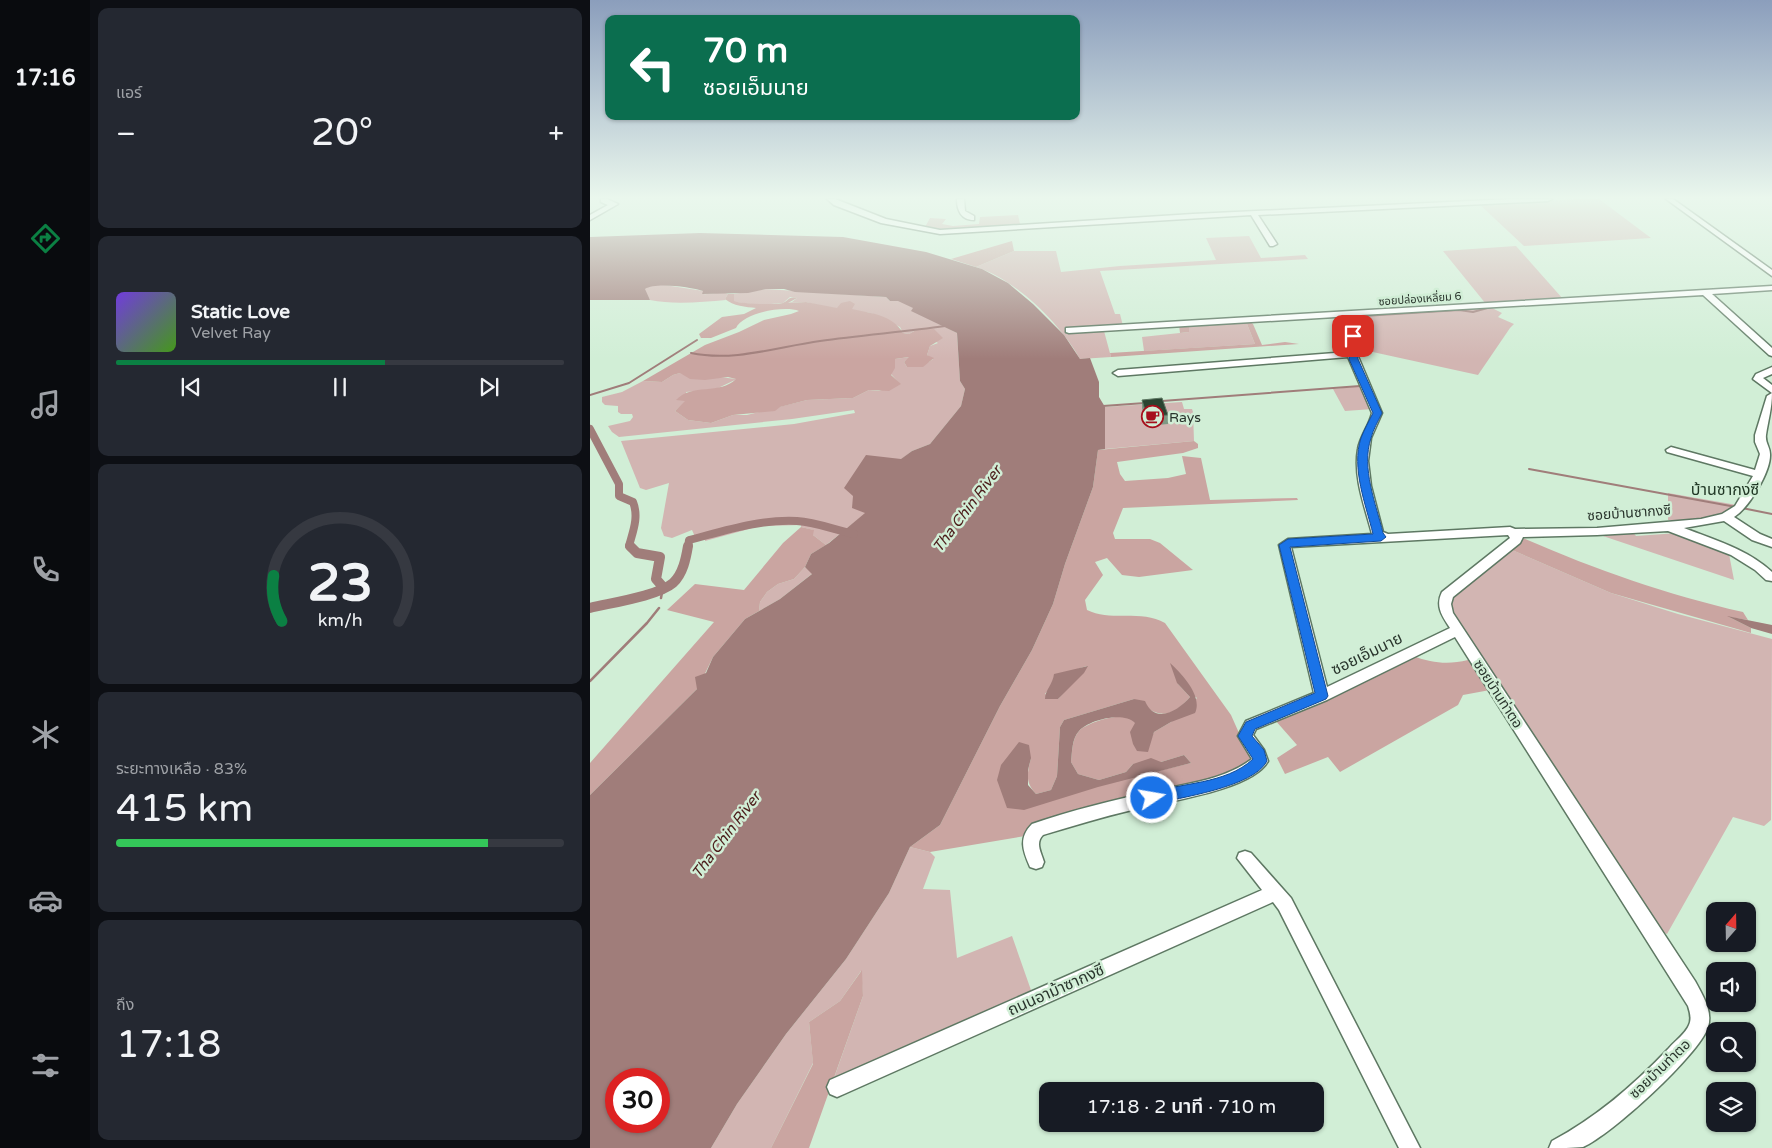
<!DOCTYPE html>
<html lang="th">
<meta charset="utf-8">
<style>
body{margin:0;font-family:"Varela Round","Noto Sans Thai",sans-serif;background:#242831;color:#f1f3f6;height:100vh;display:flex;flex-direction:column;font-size:19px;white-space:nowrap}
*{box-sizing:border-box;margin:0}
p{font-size:16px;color:#9ea1a6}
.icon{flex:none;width:28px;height:28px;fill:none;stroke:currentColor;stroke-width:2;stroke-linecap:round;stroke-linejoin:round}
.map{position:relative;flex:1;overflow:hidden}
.side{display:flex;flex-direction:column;gap:8px;padding:8px;background:#0d0f14;width:500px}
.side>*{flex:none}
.banner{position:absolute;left:15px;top:15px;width:475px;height:105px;border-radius:10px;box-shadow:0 1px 4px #0004;background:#0b6e4f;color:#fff;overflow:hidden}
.needle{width:32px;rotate:20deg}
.fabs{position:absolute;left:1116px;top:902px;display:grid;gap:10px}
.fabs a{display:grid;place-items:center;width:50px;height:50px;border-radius:10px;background:#171b24;box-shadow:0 1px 4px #0004;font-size:25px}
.speed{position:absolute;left:15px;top:1068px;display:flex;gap:10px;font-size:25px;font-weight:700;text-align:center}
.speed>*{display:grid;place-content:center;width:65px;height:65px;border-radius:50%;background:#171b24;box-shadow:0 1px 4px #0004;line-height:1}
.speed .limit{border:8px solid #d22;background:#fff;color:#111}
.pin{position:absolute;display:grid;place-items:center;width:42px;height:42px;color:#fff;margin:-21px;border-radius:10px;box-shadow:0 2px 8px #0006}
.me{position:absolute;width:55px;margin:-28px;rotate:78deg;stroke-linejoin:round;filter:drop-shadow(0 0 4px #0008)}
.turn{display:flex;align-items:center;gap:18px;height:105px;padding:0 15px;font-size:22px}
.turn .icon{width:65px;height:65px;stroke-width:2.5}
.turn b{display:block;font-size:35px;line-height:42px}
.big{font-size:38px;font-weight:600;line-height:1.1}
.side .widget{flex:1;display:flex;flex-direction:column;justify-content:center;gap:8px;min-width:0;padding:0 18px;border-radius:10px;background:#242831}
.side .dial{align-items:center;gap:0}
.dial svg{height:130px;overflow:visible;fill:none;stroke:#363941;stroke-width:7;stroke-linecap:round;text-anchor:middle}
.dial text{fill:#f1f3f6;stroke:none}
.song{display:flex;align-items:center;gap:15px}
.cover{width:60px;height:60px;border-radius:8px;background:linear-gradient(135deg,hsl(260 70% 55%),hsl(100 70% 35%))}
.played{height:5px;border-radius:2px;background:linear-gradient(90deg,#0b8043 60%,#363941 60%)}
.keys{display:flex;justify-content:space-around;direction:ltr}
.heat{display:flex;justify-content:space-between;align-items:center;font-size:28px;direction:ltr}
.charge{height:8px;border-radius:4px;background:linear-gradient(90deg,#34c759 83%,#363941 0)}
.trip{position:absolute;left:449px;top:1082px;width:285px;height:50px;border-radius:10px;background:#171b24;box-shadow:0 1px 4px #0004;font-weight:600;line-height:50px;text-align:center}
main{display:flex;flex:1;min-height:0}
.tab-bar{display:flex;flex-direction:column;width:90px;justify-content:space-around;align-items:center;background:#090b0e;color:#9ea1a6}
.tab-bar .icon{width:35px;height:35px}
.tab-bar .on{color:#0b8043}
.tab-bar b{font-size:22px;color:#f1f3f6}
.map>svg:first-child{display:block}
</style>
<main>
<nav class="tab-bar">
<b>17:16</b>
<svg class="icon on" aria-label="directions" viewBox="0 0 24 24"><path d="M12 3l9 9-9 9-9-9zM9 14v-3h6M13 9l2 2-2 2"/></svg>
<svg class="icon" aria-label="music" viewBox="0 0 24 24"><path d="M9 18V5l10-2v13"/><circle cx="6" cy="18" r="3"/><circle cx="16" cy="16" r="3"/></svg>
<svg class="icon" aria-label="phone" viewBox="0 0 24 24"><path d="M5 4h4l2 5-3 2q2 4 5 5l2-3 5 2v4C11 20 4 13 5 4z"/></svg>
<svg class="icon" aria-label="climate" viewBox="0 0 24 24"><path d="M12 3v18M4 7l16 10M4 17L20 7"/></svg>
<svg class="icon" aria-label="car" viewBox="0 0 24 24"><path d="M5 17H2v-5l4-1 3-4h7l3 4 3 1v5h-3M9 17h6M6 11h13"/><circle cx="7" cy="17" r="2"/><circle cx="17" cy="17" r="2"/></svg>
<svg class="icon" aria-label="filters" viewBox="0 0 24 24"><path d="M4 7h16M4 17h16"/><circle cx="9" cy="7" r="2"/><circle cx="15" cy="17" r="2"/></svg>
</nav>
<section class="side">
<div class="widget"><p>แอร์</p>
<div class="heat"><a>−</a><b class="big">20°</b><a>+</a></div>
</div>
<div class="widget">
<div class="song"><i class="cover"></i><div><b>Static Love</b><p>Velvet Ray</p></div></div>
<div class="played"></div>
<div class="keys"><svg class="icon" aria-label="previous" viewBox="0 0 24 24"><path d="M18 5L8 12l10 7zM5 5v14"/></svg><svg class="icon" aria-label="pause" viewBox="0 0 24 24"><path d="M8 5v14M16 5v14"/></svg><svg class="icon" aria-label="next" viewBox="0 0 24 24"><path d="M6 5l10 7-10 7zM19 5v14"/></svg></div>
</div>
<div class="widget dial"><svg viewBox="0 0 100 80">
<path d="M14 69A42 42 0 1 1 86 69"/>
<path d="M14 69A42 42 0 0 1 9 41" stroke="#0b8043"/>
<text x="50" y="56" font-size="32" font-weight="700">23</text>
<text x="50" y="72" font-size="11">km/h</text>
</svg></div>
<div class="widget"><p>ระยะทางเหลือ · 83%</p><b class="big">415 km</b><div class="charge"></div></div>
<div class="widget"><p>ถึง</p><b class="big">17:18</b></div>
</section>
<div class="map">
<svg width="1182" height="1148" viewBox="0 0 1182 1148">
<rect width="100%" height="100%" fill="#d1eed6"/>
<path fill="#d2b5b2" d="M990,199H1009L1061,238L934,246L889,204Z
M659,236L671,258L715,255L718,259L510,271L525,314H530L534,330L514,331L521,357L490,359C470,323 425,279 386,267L424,251H466L471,272L530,266L626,260L616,238Z
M926,246L973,299L896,304L853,251Z
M68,284L114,291L112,294C121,295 129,291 138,294L135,299L136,300C112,302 84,305 60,300L54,289L60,285Z
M176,289L296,297L300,301L308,300L324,308L322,310L367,333L370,381L375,389L371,406L340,444L322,451L263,496L276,513L236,545L223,535V530L211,527V525L170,526L115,541V538L106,539L102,530L82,538L74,536L71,528L79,483L56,490L50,488L31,441L204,424L265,413L264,410L202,419L29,437L22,432L18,426L40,421L43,417L42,414H31L28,412V406L15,405L12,402V397L32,392L53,381L72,382L83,375L90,373L147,379L126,389L96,392V401L85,411L98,420L121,423L143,415H157L217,400L263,398L279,390L289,391L310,384L301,374L305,359L320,357L314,362L317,367L339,362L343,359L337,355L340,346L348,343L326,330L319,334L313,333L310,327L281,313L238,308L216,302L196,303L202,302L207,298L200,297L193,303L170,305L144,302V294Z
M891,307L902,308L912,313L908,317L924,324L920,328L888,375L769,349L767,338L771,315Z
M653,324H657L665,344L554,351L552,337L599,332V327Z
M773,386L783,409L755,411L743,389Z
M592,402L594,409H602L603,412L604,441L515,449V407Z
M1078,493L1147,505C1130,518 1099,522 1078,520Z
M1042,531L1046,536L1088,533L1139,554L1144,580L1004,533Z
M922,550L1021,593L1088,614L1182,639L1181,820L1174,826L1143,817L1077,934L1066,929L858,610V599L866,591Z
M215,567L223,573L190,599L169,611L170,602L177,592L188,584L204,579Z
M320,847L340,852L345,857L333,889L360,890L367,958L422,936L442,993L243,1081L273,996L271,971L250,1001L219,1022L223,1063L181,1148H121L147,1104L196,1034L256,959L299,893Z"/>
<path fill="#caa5a1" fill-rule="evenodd" d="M428,215L430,224L365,230L334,229L340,218L356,219L352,224L363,226L389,224L390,217Z
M422,241L424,251L386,267L361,259Z
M138,294H144V301C151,304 185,305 193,303C199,300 199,296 207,298L198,303L216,302L247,308L251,303L260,301L265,304L262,309C280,313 303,315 313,333L319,334L326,330L344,329L353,338L340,346L337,355L344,358L333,367H317L314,362L319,357L305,359V368L301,375L311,384L299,391L279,390L263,398L217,400L190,407L185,411L143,415L121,423L98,420L85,411L95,401L86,400C102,383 130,395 146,379L138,377L115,380L100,379L90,373L83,375L72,382L53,381L115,345L149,332L174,320L201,314L209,311C194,305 153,313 146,328L121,338H111L109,334L132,317L154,314L166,308C156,307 143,306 135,299Z
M659,321L663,324L672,345L695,342L709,344L521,357L520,353L665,344L657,324L599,327V332L590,333L589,325Z
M604,441L608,444V448L593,453L527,462L530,474L535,481L578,478L596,474L592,456L611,458L620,500L707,498L708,500L533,508L523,533L525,539H560L570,543L603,570L549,577L532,575L517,558L505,562L513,575L495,600L497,610C521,622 551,609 575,623L641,715L653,742L676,762L528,811L459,832L340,852L320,847L350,825L410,706L442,650L463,604L475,564L503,487L508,450ZM497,666L468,699L455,694C467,679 478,671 497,666ZM587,683L607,698L581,722L564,732L559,744C554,737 548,723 541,719C530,712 496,723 489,731C482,739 482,752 481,762L488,774L509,780L536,772L543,764L571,762L594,755L601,763L417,808L441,758C437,774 435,782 446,794L461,790L467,776L470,727L474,720L544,699C567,716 578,722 600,697Z
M211,527L224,530L223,535L236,545L221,554L215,567L204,579L188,584L177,592L170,602L169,611L155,619L123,657L108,688L0,795V763L124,622L77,610L105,584L154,590L193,543Z
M933,538C1007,570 1075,594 1153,612L1158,620L1139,617L1161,628V633L1021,593L922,550Z
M823,656C842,663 858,665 878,660L900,690L873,695L868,705L750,772L738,757L695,774L687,758L707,745L685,720Z
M272,970L273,996L219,1148H181L223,1064L219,1022L250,1001Z"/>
<path fill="#a07d7a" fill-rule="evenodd" d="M110,233L253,237L336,252L392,269L418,283L443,304L474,335L490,359L500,358L509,382V397L515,407V449L508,450L503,487L475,564L463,604L442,650L410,706L350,825L320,847L299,893L256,959L196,1034L147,1104L121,1148H0V795L107,689L105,677L116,673L123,657L155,619L190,599L222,574L215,567L221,554L239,543L275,513L262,508L263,496L254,488L276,455L311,459L322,451L340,444L371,406L375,389L370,381L367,333L321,311L323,308L308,301H300L296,297L205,292L194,289H176L158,293L112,294L113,291C101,287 65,282 55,289L60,300H0V237ZM26,1079H69V1121H26Z
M1137,616L1182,625V634L1161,628Z
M580,663C592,674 613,696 605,713L581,722L564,732L558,752L547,751L543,744L540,732L545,723C533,711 499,720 489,731C482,738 482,752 481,762L488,774L509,780L536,772L543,764L561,758L571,762L594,755L601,763L508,787L434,810L417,808L407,780L411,765L429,742L439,745L441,758L438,770V785L446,794L461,790L467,776L470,727L474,720L544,699L555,701C565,725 588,711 600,697L587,683Z
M498,666L494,673L468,699H455C455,690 463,684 464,674Z"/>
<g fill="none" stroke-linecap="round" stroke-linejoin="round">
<path stroke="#a07d7a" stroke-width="2" d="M774,316L869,310L883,312L901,307
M101,353C144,362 187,347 230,341C271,335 313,332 355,326
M0,395L39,383L107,340
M572,401L770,386
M513,406L555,403
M939,469L1146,507
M1152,508L1182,514"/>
<path stroke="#a07d7a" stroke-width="2.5" d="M71,598L73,587
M0,681L57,623L69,608"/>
<path stroke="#a07d7a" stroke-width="8" d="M0,429L29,484V496L43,502C49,517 43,531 39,546L41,548
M98,548L99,540C134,531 170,519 207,521C226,522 245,530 264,534"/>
<path stroke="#a07d7a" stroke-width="10" d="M40,546L47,553L70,557L66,579L73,587
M0,608C20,603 68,596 83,583C93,574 96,558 98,546"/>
<defs>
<path id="minor" d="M11,199H17L28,204L0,220V215L18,205L11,202Z
M237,199H245L296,219L350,230L603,214L922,199H962L958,201L668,215L687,244L683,246H680L661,215L350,234L291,223L244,205Z
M367,199H374L375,211L384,216V220C371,220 367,210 367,199Z
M1076,199H1083L1182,270V276Z
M1182,286V290L1122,294L1182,348V356L1179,355L1113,295L771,315L767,354L792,413L781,438L778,461L781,486L793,532L798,534L920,527L925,529L1007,528L1111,519L1132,514L1145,506L1163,476L1077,452L1076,450L1081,447L1165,470L1170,454L1165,442V435L1177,396L1182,393C1182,408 1178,421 1176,435C1175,443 1180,447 1180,454C1181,471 1159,508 1144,517L1170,534L1182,539V547L1162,540L1134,521L1094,528C1125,540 1157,549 1182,572V581L1176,580L1165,570L1141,555L1078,531L1007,535L933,537L930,543L863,597L861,604L863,613L1105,981C1112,994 1123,1011 1118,1027C1110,1054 1020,1136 993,1147C983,1148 969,1148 959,1148L962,1141C1007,1117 1044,1085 1079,1048C1085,1041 1096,1033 1099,1025C1102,1019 1100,1012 1098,1006L865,637L737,700L666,729L663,735L674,750L678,761C663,790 574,802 542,810C512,817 483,826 453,835C445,843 451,852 454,862L452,867L446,869L440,867C433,851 428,838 442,824C482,810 524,800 565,791C599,783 634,780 662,759L648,736L656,721L724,693L689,545L698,539L782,534C775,507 763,477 768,449C770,436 779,426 782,413L758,357L528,376L523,373L528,370L758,352L762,316L479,333L476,332V328ZM918,535L920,538L852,592C845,606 852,616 860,628L737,687L701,547Z
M1182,367V374L1173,378L1182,385V393L1163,379L1166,374Z
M655,851L661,853L701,898L830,1148H809L689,910L683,902L254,1094L247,1097L240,1094L237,1087L240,1080L672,890L647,858L649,853Z"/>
</defs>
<use href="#minor" stroke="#5e7863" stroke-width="3"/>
<use href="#minor" fill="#fff" fill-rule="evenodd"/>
</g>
<path fill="#7e9984" d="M552,400L578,415V424L557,426L552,408Z"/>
<path fill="#2b4431" stroke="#5d7762" d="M572,398L578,415L557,417L552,400Z"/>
<linearGradient id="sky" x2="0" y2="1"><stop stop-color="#8b9ebc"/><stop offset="0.55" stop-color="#eaf7ed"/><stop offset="1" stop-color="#eaf7ed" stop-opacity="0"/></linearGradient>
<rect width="1182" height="359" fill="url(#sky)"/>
<path fill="#1a73e8" stroke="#114b97" d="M763,334L767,336L768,359L792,413C788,421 783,430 781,438C771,468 786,504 793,533L796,537L791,541L700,547L738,696L736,699L665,729L662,736L674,750L677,761C664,787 589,798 562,804L557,803L554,798L557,794C591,782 635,785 663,759L648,736L656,722L725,693L689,545L698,539L783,534C776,505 761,468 771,438C774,430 779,421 783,413L759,359V336Z"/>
<defs>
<symbol id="cafe-ring" viewBox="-11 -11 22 22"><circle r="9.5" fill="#d1eed6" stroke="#a60f1c" stroke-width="1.5"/><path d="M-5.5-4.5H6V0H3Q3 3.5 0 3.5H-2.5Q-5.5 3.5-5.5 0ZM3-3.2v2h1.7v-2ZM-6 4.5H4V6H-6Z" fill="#a60f1c"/></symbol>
</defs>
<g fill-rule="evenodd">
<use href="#cafe-ring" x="550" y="404" width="25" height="25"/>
</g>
<g text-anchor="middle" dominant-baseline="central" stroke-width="5" stroke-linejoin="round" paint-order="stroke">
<g font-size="11" fill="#29342c" stroke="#d1eed6">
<text transform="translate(830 299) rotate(-4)">ซอยปล่องเหลี่ยม 6</text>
</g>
<g font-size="14" fill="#29342c" stroke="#d1eed6" text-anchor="start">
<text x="579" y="417">Rays</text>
</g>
<g font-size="14" fill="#29342c" stroke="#d1eed6">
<text transform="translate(1039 513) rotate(-4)">ซอยบ้านซากงซี</text>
<text transform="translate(908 694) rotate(57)">ซอยบ้านท่าตอ</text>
<text transform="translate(1070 1069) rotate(-44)">ซอยบ้านท่าตอ</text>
</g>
<g font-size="15" font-style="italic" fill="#4b1b19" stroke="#d1eed6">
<text transform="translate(377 509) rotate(-53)">Tha Chin River</text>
<text transform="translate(136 835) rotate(-53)">Tha Chin River</text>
</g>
<g font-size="16" fill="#203725" stroke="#d1eed6">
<text x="1135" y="490">บ้านซากงซี</text>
</g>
<g font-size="16" fill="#29342c" stroke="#d1eed6">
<text transform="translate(777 654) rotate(-26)">ซอยเอ็มนาย</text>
<text transform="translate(466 990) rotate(-24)">ถนนอาม้าซากงซี</text>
</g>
</g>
</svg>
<div class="fabs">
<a><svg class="needle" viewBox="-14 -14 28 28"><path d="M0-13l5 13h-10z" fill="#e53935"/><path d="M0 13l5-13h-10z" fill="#9ea1a6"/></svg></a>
<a><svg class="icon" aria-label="sound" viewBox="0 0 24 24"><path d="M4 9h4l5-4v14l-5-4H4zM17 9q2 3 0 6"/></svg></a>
<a><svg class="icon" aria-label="search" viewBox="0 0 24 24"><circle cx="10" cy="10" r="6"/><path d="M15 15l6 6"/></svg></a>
<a><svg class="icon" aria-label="layers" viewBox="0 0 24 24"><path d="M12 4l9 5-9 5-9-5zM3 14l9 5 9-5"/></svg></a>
</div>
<div class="speed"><div class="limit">30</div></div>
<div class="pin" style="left:763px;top:336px;background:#d93025"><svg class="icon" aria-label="arrive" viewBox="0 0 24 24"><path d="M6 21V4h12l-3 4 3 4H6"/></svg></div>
<svg class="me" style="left:562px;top:798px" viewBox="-20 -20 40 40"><circle r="17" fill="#1a73e8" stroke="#fff" stroke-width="3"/><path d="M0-11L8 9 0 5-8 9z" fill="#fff"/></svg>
<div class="trip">17:18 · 2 นาที · 710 m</div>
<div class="banner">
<div class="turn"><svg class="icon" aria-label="left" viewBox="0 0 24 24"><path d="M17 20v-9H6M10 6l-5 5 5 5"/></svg><div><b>70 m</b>ซอยเอ็มนาย</div></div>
</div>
</div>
</main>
